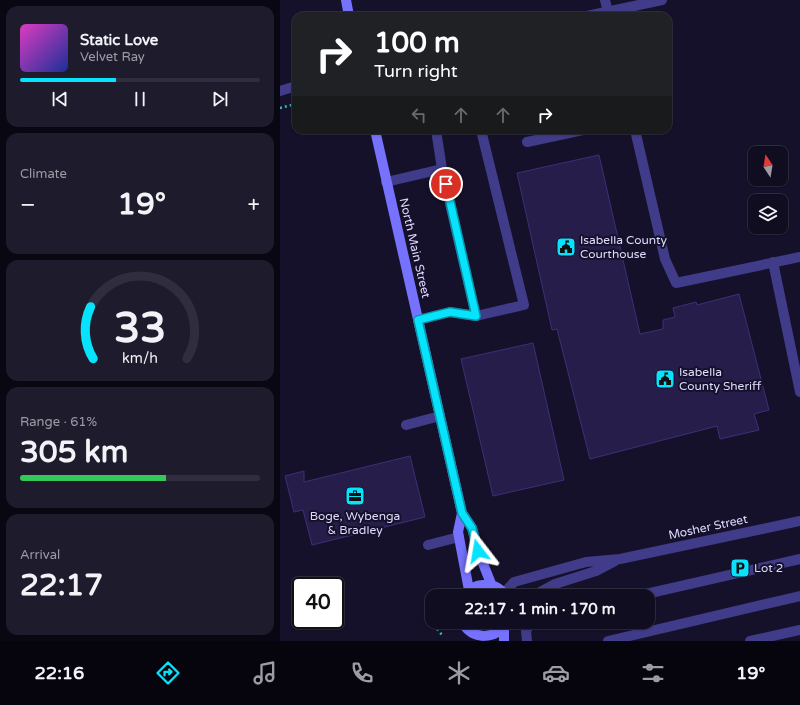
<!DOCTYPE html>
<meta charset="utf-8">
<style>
body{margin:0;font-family:"Varela Round",sans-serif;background:#1e1b2d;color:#f1f3f6;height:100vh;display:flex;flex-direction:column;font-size:15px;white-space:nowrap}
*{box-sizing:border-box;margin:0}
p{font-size:13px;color:#9c9ca5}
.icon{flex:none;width:22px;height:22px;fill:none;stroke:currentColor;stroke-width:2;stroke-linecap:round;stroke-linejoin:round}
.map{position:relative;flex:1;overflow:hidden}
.side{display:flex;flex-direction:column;gap:6px;padding:6px;background:#090712;width:280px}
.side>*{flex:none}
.top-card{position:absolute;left:12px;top:12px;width:380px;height:122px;border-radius:12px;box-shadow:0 1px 3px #0004,0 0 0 1px #302d3e;background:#202124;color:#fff;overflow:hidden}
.needle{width:26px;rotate:348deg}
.buttons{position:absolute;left:468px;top:146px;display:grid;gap:8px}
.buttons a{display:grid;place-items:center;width:40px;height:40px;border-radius:8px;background:#100d20;box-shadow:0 1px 3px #0004,0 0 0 1px #302d3e;font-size:20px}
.speed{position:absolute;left:12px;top:577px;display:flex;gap:8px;font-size:20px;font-weight:700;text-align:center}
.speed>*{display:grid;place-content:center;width:52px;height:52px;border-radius:50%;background:#100d20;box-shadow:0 1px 3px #0004,0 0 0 1px #302d3e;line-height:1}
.speed .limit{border:2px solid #111;border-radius:6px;background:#fff;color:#111}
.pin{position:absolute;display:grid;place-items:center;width:34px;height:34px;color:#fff;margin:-17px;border:2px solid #fff;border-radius:50%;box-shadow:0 1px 4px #0007}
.me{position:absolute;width:44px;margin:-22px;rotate:346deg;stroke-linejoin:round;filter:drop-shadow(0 0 3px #0008)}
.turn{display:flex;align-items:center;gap:14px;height:84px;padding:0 16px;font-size:18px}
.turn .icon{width:52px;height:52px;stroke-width:2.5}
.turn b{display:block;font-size:28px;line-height:34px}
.lanes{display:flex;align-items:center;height:38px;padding:0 16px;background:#0003;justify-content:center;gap:20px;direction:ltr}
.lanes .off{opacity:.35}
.big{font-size:30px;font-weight:800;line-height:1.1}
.side .widget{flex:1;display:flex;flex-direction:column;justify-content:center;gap:6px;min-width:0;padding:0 14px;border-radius:12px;background:#1e1b2d}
.side .dial{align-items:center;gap:0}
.dial svg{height:104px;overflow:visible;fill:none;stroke:#302d3e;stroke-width:7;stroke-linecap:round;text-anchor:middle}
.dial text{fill:#f1f3f6;stroke:none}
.song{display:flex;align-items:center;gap:12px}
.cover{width:48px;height:48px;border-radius:6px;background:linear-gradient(135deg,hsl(310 70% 55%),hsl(230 70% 35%))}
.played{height:4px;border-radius:2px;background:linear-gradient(90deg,#08e3fd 40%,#302d3e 40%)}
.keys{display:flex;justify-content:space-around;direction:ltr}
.heat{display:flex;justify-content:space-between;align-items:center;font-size:22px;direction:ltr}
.charge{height:6px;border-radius:3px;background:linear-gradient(90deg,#34c759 61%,#302d3e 0)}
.trip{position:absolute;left:145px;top:589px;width:230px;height:40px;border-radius:12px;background:#100d20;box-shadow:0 1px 3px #0004,0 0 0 1px #302d3e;font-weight:800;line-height:40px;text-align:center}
.dock{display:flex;height:64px;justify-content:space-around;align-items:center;background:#06050d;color:#9c9ca5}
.dock .icon{width:28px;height:28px}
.dock .current{color:#08e3fd}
.dock b{font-size:18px;color:#f1f3f6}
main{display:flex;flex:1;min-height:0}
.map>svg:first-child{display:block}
</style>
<main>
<section class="side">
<div class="widget">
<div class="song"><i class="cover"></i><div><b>Static Love</b><p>Velvet Ray</p></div></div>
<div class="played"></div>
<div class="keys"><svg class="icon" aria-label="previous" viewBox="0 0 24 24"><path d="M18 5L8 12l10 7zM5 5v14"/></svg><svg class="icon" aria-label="pause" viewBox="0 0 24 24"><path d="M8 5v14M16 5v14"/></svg><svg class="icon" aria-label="next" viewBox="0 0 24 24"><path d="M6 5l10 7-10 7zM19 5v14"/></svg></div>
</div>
<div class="widget"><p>Climate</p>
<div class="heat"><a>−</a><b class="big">19°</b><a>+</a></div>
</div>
<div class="widget dial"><svg viewBox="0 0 100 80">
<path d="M14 69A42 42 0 1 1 86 69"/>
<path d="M14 69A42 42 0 0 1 12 29" stroke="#08e3fd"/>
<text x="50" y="56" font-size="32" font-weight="700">33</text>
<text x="50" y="72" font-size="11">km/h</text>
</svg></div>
<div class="widget"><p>Range · 61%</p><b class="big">305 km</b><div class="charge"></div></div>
<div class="widget"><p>Arrival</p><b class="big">22:17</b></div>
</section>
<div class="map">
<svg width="520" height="641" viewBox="0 0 520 641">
<rect width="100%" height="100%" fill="#16112a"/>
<path fill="#271d4b" stroke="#3e2f77" d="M319,155L360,334L383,329V320L395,317L393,308L416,302L417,305L459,294L489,410L474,414L479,430L440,439L437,426L310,459L277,329L272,330L237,173Z
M253,343L284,480L213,496L181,359Z
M130,456L145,517L32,545L23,510L14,512L5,476L24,471V482Z"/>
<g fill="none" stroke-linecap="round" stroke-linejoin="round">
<path stroke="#31bcb5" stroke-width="2.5" stroke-dasharray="2 3" stroke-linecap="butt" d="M0,108L16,104
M157,629L162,635"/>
<path stroke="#403c89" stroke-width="10" d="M156,130L162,169L196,316L244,305L201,130
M247,142L303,130
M106,182L162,169
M138,320L170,312L196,316
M126,425L160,416
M148,545L179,537
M357,596L520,559
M247,641L246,631L251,622
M328,641L520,596"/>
<path stroke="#403c89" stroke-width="10" d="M325,0L329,16
M307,16L382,0
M0,91L16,86
M355,130L385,259L396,283L520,257
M493,262L520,392
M224,593L234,582L306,562L340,559L520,521
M253,596L275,584L316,571L335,561
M470,641L520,630"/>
<path stroke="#7772fe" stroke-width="10" d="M66,0L69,16
M95,130L182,513L192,528L198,551L212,586
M182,513L178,532L189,590
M183,596C194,582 215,580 226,596
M182,622C193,641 216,640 227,622
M224,627V641"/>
</g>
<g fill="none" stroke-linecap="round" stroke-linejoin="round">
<defs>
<path id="route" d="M166,184L196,316L170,312L138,320L182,513L192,528L198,551"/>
</defs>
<use href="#route" stroke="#0594a4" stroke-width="10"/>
<use href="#route" stroke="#08e3fd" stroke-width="7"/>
</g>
<defs>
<symbol id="civic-square" viewBox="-11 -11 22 22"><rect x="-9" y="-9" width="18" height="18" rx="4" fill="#08e3fd" stroke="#16112a"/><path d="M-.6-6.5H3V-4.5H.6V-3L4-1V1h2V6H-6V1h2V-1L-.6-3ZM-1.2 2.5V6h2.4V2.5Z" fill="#111"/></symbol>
<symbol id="office-square" viewBox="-11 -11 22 22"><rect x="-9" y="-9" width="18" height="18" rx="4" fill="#08e3fd" stroke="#16112a"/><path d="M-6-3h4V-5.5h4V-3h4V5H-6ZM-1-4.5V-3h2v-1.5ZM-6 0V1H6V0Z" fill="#111"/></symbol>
<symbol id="parking-square" viewBox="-11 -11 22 22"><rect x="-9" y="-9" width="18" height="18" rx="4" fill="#08e3fd" stroke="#16112a"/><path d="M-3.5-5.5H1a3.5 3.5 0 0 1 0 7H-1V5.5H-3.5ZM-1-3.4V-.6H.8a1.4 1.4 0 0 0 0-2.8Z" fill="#111"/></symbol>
</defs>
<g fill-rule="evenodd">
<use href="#civic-square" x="275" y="236" width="22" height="22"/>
<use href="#civic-square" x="374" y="368" width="22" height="22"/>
<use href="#office-square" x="64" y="485" width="22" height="22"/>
<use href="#parking-square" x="449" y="557" width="22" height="22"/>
</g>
<g text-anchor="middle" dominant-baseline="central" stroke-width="4" stroke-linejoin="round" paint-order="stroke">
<g font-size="12" fill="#dfdbff" stroke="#16112a" text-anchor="start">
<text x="300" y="240">Isabella County<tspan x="300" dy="14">Courthouse</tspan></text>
<text x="399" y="372">Isabella<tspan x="399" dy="14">County Sheriff</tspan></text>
<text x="75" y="516" text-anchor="middle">Boge, Wybenga<tspan x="75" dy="14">&amp; Bradley</tspan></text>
<text x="474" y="568">Lot 2</text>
</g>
<g font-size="12" fill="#dfdbff" stroke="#16112a">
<text transform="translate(135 248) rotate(77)">North Main Street</text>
<text transform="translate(428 527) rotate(-12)">Mosher Street</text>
</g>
</g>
</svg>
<div class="buttons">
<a><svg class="needle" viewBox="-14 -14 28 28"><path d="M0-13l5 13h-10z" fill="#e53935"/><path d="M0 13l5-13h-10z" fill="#9c9ca5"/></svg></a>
<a><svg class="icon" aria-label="layers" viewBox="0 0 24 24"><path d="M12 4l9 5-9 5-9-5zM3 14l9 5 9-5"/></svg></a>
</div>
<div class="speed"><div class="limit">40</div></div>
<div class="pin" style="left:166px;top:184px;background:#d93025"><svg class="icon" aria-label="arrive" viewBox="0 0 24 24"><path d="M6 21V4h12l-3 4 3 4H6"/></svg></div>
<svg class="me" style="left:198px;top:551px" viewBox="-20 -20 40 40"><path d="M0-17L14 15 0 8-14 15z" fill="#08e3fd" stroke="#fff" stroke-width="4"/></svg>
<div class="trip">22:17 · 1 min · 170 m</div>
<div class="top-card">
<div class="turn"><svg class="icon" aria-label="right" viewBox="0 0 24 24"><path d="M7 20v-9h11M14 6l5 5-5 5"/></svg><div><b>100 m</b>Turn right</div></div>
<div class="lanes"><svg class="icon off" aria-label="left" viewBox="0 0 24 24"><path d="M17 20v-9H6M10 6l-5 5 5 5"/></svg><svg class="icon off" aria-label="ahead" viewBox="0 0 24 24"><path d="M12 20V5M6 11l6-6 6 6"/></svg><svg class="icon off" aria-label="ahead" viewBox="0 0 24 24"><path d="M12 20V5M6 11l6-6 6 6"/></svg><svg class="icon" aria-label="right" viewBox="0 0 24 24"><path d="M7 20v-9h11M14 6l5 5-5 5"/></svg></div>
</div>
</div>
</main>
<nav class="dock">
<b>22:16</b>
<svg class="icon current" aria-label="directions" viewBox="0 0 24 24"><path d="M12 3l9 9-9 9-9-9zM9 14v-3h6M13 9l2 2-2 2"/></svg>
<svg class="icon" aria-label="music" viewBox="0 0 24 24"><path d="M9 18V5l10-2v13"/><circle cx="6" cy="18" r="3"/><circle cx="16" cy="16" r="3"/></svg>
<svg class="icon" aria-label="phone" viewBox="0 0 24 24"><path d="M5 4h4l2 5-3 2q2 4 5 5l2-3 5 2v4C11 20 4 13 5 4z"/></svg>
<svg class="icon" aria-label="climate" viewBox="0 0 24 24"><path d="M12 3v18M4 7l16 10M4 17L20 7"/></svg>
<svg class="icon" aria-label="car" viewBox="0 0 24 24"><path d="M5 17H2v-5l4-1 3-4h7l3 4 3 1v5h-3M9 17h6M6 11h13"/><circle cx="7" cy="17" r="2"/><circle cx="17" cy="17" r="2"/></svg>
<svg class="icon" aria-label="filters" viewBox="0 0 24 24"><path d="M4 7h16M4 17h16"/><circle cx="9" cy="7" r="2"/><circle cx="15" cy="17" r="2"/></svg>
<b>19°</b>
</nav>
